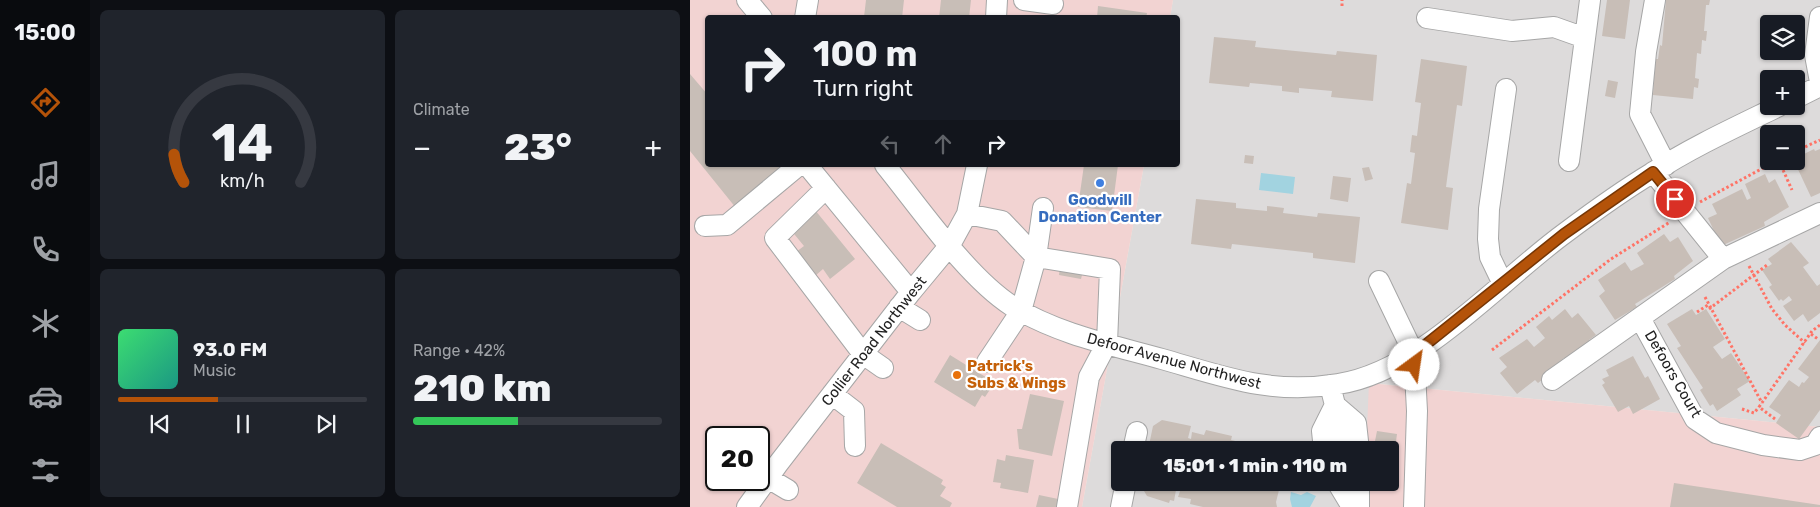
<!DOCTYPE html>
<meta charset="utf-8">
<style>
body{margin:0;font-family:Rubik,sans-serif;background:#20242c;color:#f1f3f6;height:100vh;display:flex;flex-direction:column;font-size:19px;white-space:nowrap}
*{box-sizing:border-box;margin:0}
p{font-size:16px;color:#9ea1a6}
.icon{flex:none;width:28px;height:28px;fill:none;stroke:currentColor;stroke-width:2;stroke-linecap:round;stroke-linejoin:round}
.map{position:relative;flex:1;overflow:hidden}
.drawer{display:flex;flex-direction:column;gap:10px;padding:10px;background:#0d0f14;width:600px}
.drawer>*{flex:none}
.guide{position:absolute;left:15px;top:15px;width:475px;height:152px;border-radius:5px;box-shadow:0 1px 4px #0004;background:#171b24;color:#f1f3f6;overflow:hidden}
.tools{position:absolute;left:1070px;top:15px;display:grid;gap:10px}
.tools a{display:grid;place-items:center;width:45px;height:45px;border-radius:5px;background:#171b24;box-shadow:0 1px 4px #0004;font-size:25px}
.speed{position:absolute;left:15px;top:426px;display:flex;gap:10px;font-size:25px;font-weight:700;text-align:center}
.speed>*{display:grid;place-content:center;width:65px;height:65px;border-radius:50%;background:#171b24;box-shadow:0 1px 4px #0004;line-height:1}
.speed .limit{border:2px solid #111;border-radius:8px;background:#fff;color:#111}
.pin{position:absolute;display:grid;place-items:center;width:42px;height:42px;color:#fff;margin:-21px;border:2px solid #fff;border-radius:50%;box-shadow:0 1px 5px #0007}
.me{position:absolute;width:55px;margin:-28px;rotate:31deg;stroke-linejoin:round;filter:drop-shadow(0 0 4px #0008)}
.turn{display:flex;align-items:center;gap:18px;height:105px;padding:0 25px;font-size:22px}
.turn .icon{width:65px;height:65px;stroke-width:2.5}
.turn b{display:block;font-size:35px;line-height:42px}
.lanes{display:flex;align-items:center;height:48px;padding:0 25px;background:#0003;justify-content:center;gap:25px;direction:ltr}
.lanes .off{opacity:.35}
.big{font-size:38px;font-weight:800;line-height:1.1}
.drawer .tile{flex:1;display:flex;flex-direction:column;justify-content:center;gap:8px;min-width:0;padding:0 18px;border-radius:8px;background:#20242c}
.drawer .dial{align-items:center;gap:0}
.dial svg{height:130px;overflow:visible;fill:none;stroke:#363941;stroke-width:7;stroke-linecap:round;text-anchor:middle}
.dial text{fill:#f1f3f6;stroke:none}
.song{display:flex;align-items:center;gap:15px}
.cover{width:60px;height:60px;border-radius:8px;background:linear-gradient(135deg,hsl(140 70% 55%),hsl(170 70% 35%))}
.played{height:5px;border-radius:2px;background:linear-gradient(90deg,#b45309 40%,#363941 40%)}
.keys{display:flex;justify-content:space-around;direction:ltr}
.heat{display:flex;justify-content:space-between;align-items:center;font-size:28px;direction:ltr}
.charge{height:8px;border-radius:4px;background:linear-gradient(90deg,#34c759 42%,#363941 0)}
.drawer .tiles{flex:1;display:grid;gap:10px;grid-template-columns:repeat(2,1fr)}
.trip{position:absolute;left:421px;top:441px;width:288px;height:50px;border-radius:5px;background:#171b24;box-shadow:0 1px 4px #0004;font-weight:800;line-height:50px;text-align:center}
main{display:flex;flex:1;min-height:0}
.menu{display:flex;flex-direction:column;width:90px;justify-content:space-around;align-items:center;background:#090b0e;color:#9ea1a6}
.menu .icon{width:35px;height:35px}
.menu .current{color:#b45309}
.menu b{font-size:22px;color:#f1f3f6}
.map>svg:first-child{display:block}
</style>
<main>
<nav class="menu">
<b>15:00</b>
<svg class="icon current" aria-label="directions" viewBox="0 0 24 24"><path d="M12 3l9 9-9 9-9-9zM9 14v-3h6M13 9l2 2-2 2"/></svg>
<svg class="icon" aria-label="music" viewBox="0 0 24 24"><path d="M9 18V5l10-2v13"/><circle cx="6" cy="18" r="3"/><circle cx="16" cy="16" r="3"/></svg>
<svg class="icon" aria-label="phone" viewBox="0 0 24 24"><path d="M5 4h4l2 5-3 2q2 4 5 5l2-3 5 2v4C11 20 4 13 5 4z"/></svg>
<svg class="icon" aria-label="climate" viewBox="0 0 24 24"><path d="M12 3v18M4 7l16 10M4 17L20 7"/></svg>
<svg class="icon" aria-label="car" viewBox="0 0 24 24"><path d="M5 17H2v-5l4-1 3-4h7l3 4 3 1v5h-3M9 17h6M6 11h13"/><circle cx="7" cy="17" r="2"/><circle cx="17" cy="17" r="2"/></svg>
<svg class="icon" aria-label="filters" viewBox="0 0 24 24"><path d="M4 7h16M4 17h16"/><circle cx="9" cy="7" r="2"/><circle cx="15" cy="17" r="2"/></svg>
</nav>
<section class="drawer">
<div class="tiles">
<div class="tile dial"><svg viewBox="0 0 100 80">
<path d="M14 69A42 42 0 1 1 86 69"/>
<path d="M14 69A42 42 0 0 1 8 52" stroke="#b45309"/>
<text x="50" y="56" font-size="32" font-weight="700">14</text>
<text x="50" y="72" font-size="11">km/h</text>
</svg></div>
<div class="tile"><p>Climate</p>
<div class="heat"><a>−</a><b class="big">23°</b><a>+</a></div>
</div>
<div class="tile">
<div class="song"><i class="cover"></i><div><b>93.0 FM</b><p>Music</p></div></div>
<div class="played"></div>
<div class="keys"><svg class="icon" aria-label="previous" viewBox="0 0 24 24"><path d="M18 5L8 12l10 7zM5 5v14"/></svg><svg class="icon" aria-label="pause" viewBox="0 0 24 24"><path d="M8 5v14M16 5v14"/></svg><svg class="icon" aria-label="next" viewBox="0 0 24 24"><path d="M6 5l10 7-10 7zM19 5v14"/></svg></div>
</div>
<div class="tile"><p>Range · 42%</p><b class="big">210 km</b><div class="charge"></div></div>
</div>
</section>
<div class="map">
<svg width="1130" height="507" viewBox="0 0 1130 507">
<rect width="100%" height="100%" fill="#f0ece4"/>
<path fill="#dddbdb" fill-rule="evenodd" d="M483,0H1130V427L680,383L676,450H430V482L674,483L672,507H392L454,165H488V18L480,17ZM1079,24H1106V51H1079ZM1079,79H1106V106H1079ZM1079,134H1106V161H1079Z"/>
<path fill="#f2d3d2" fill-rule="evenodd" d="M0,0H483L480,18H18V165H454L392,507H0ZM26,438H69V480H26Z
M679,383L1130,427V507H672L674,483L700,482V450H676Z"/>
<path fill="#a2d3e0" d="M571,173L605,177L603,194L569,190Z
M601,492L611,495L617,492L626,496L620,507H602L600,499Z"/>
<path fill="#c8beb7" d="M176,0H214L212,18L174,17Z
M251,0H281L279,18H249Z
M917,0H940L935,39L912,36Z
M976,0H1020L1019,5H1016L1014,31H1017L1016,41L1012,40L1011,54L1007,53L1005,78L1009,79L1008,88L1004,87L1003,99L963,95L965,59H968L970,45L972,46Z
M408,6L457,13L456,18H407Z
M524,37L566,41L565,47L646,55L647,51L687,55L683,101L641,97L642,91L609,88V93L592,91V86L560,83L559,87L519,83Z
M731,59L777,66L772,106L767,105L756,187L763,188L758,230L711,223L717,183L721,184L725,153L720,152L722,135L727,136L731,103L725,102Z
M0,74L18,95V165H88L92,170L46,208L0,151Z
M918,80L928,82L925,98L915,96Z
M1124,149L1125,151L1130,149V193L1121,197L1104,161H1106V158Z
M555,155L564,156L563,164L554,163Z
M394,165H428L422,211L388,207Z
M679,167L683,179L675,181L672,168Z
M1075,174L1079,183L1085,179L1099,207L1074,222L1075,226L1031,246L1018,218L1027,214L1022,204L1052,189L1057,200L1061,198L1055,184Z
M643,176L661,178L658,202L640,199Z
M506,199L546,203V208L577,211V206L594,208L593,213L627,217L628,213L670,217L665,263L623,258V253L542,244L541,249L501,244Z
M125,210L165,259L140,279L133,269L125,276L106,252L114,246L100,229Z
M974,234L980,242L988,237L1003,261L984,276L985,279L945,304L947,307L925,320L909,296L915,291L908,280L935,262L941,271L954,264L947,253Z
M1101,242L1119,263L1113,267L1127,286L1130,284V313L1118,322L1113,314L1104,321L1093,306L1102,300L1099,296L1093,301L1091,299L1089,301L1079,287L1082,285L1072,270L1082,264L1078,259Z
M370,266L393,271L391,279L369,275Z
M875,309L882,318L888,313L906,335L899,340L901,342L875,360L874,358L860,370L862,372L848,383L845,380L827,394L810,373L817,367L809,358L837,339L844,347L855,338L846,327L859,316L862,320Z
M1002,309L1006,315L1016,309L1035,339L1023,347L1032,359L1041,353L1060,381L1047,389L1051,395L1027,411L1023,404L1020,406L1010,390L1013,388L987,348L991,346L977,324Z
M1130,340V410L1109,439L1086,423L1091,415L1079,407L1099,380L1109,387L1112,382L1114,383L1119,377L1108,369Z
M260,355L302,381L298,386L301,388L295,397L292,395L285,407L244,382Z
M943,356L955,378L958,376L970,399L943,414L939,406L928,412L912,385L915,383L912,379L919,376L916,370Z
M340,394L374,401L362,456L329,449L327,429H332Z
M472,420L501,426L498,438L501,439L502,432L514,435L516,430L542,436L541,440L554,443L553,450H458L463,426Z
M687,431L707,434L705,449L684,446Z
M191,443L253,480L251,484L256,487L250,496L262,503L260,507H207L167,483Z
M316,455L344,460L338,493L310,488L311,483L303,482L307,459L315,461Z
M452,482H591L586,502L587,507H513L500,504L501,499L488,497L490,491L486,490L484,501L480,500L479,503L457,496L451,486Z
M984,483L1130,505V507H980Z
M349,495L373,500L371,507H346Z"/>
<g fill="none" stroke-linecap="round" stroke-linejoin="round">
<defs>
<path id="minor" d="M57,0L72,18
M334,0L363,4
M965,0L956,52L950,114L976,165
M1130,17L1125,55L1130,82
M115,18L118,0
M306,18L307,0
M737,18L822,31L864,27L895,38
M1106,98L1130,86
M879,161L900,0
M117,165L221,292
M195,165C230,208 277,277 322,306C367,334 422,345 472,359C535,377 581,395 648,384C730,372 809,281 875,233C903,212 932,191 962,173C1002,147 1046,127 1089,106
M963,172L1033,259
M136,188L85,238L173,354L193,368
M277,214L312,221L346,257L420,269L417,343L399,377L377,507
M15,226L37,225L109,165
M689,281L724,354L727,411L724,507
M813,284L800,257L798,239L799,209L816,89
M209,307L230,320
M950,318L1005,419L1026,433L1073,445L1110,450L1125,445L1130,437
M297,362L331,311L346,257L353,208
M862,380L1033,259L1130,213
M640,385L645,405L649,450
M142,394L164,411L165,446
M645,405L666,423L669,450
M443,450L447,432
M634,450L632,431L645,405
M78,478L98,490
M647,482L662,507
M57,507L88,464L221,292L260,245L277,214L287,165
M431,507L436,482
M669,507V482"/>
</defs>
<use href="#minor" stroke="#a6a6a6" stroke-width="22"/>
<path stroke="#ff7366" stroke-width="3" stroke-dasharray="2.5 2.5" stroke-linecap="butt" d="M652,6V0
M1106,151L1130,140
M1089,161L1102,190
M1010,202L1086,161
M1059,266L1082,309L1095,325L1115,343
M1015,297L1072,403
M1019,309L1077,265
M1007,312L1018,305
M1121,334L1128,339
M802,350L921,259L980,222
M1052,409L1064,413L1069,407
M1085,419L1069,407L1122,331L1130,325"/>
<use href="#minor" stroke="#fff" stroke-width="20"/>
</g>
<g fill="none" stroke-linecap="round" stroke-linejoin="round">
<defs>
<path id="route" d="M724,365V354L874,234L963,172L985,199"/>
</defs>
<use href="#route" stroke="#753606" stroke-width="12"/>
<use href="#route" stroke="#b45309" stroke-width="9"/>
</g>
<circle fill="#3f7fe0" stroke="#fff" stroke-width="2" cx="410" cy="183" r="5"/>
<circle fill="#e8710a" stroke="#fff" stroke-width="2" cx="267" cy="375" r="5"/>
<g text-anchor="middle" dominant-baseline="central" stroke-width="4.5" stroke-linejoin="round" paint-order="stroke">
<g font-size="15" font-weight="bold" fill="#366cbe" stroke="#fff">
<text x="410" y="200">Goodwill<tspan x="410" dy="17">Donation Center</tspan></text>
</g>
<g font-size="15" fill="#1f1f1f" stroke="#fff">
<text transform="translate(184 341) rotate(-52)">Collier Road Northwest</text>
<text transform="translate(484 361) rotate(15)">Defoor Avenue Northwest</text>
<text transform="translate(983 374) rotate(60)">Defoors Court</text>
</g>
<g font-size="15" font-weight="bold" fill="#c56008" stroke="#fff" text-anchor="start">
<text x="277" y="366">Patrick's<tspan x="277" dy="17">Subs &amp; Wings</tspan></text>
</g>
</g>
</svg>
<div class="tools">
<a><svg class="icon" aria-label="layers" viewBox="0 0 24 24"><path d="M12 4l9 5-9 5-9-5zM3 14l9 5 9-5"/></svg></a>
<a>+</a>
<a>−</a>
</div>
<div class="speed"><div class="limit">20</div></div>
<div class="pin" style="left:985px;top:199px;background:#d93025"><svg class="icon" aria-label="arrive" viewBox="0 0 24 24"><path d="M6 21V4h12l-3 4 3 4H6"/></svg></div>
<svg class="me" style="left:724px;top:365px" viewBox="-20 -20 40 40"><circle r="19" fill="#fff"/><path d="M0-13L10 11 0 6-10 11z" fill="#b45309"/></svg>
<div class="trip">15:01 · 1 min · 110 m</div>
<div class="guide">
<div class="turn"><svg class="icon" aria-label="right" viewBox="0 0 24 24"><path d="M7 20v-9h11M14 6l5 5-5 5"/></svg><div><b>100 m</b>Turn right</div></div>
<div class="lanes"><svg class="icon off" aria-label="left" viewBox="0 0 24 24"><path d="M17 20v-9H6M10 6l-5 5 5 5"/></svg><svg class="icon off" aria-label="ahead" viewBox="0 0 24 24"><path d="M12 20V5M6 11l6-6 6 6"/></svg><svg class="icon" aria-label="right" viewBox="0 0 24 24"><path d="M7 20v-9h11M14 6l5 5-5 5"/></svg></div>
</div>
</div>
</main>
